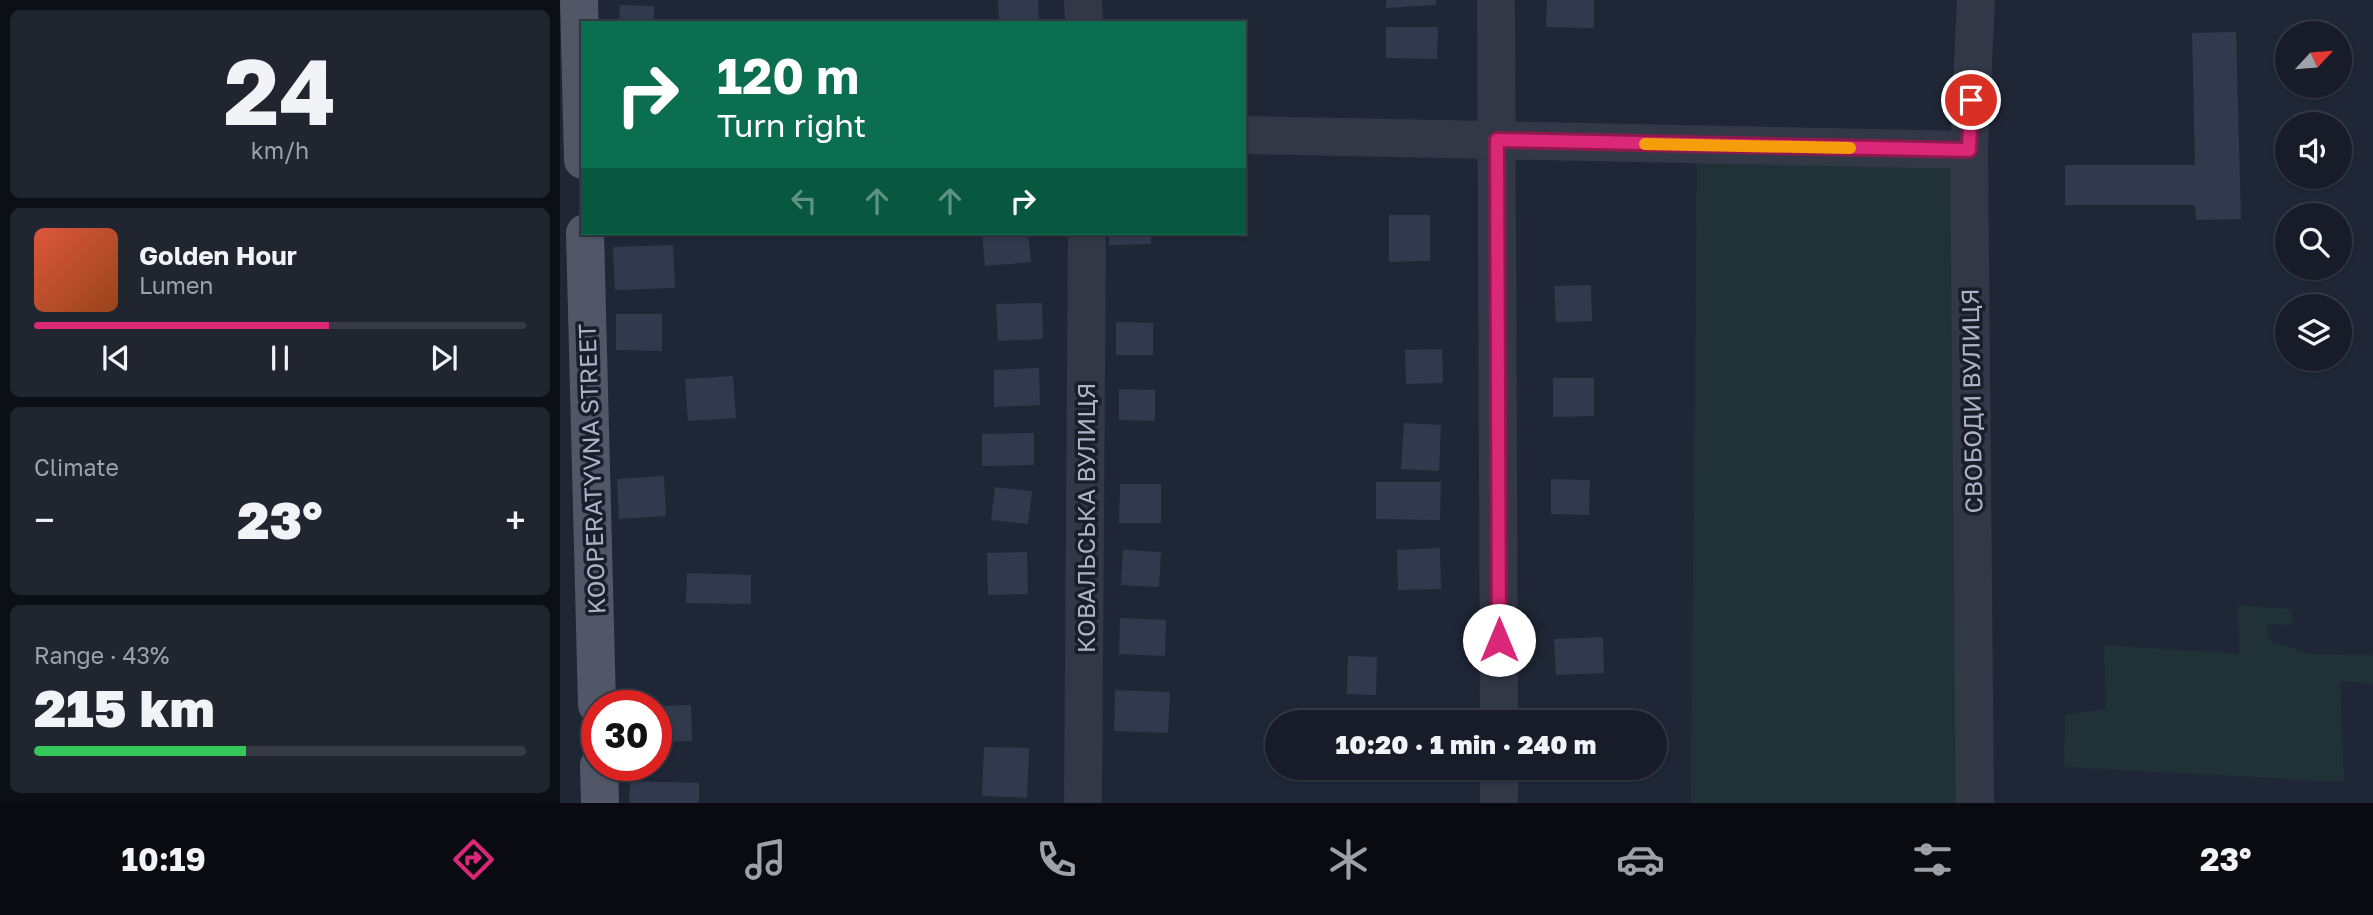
<!DOCTYPE html>
<meta charset="utf-8">
<style>
body{margin:0;font-family:"Golos Text",sans-serif;background:#202530;color:#f1f3f6;height:100vh;display:flex;flex-direction:column;font-size:26px;white-space:nowrap}
*{box-sizing:border-box;margin:0}
p{font-size:23px;color:#9ea1a8}
.icon{flex:none;width:38px;height:38px;fill:none;stroke:currentColor;stroke-width:2;stroke-linecap:round;stroke-linejoin:round}
.map{position:relative;flex:1;overflow:hidden}
.sheet{display:flex;flex-direction:column;gap:10px;padding:10px;background:#0d0f16;width:560px}
.sheet>*{flex:none}
.guide{position:absolute;left:21px;top:21px;width:665px;height:214px;border-radius:0px;box-shadow:0 2px 5px #0004,0 0 0 2px #363a45;background:#0b6e4f;color:#fff;overflow:hidden}
.needle{width:46px;rotate:64deg}
.fabs{position:absolute;left:1715px;top:21px;display:grid;gap:14px}
.fabs a{display:grid;place-items:center;width:77px;height:77px;border-radius:50%;background:#171c28;box-shadow:0 2px 5px #0004,0 0 0 2px #363a45;font-size:35px}
.speed{position:absolute;left:21px;top:690px;display:flex;gap:14px;font-size:35px;font-weight:700;text-align:center}
.speed>*{display:grid;place-content:center;width:91px;height:91px;border-radius:50%;background:#171c28;box-shadow:0 2px 5px #0004,0 0 0 2px #363a45;line-height:1}
.speed .limit{border:10px solid #d22;background:#fff;color:#111}
.pin{position:absolute;display:grid;place-items:center;width:60px;height:60px;color:#fff;margin:-30px;border:4px solid #fff;border-radius:50%;box-shadow:0 2px 7px #0007}
.me{position:absolute;width:77px;margin:-38px;rotate:0deg;stroke-linejoin:round;filter:drop-shadow(0 0 5px #0008)}
.turn{display:flex;align-items:center;gap:24px;height:147px;padding:0 21px;font-size:32px}
.turn .icon{width:91px;height:91px;stroke-width:2.5}
.turn b{display:block;font-size:49px;line-height:60px}
.lanes{display:flex;align-items:center;height:66px;padding:0 21px;background:#0003;justify-content:center;gap:35px;direction:ltr}
.lanes .off{opacity:.35}
.big{font-size:52px;font-weight:800;line-height:1.1}
.sheet .card{flex:1;display:flex;flex-direction:column;justify-content:center;gap:10px;min-width:0;padding:0 24px;border-radius:10px;background:#202530}
.sheet .dial{align-items:center;gap:0}
.dial b{font-size:91px;line-height:1}
.song{display:flex;align-items:center;gap:21px}
.cover{width:84px;height:84px;border-radius:10px;background:linear-gradient(135deg,hsl(10 70% 55%),hsl(20 70% 35%))}
.played{height:7px;border-radius:4px;background:linear-gradient(90deg,#db2777 60%,#363a45 60%)}
.keys{display:flex;justify-content:space-around;direction:ltr}
.heat{display:flex;justify-content:space-between;align-items:center;font-size:38px;direction:ltr}
.charge{height:10px;border-radius:5px;background:linear-gradient(90deg,#34c759 43%,#363a45 0)}
.trip{position:absolute;left:705px;top:710px;width:402px;height:70px;border-radius:35px;background:#171c28;box-shadow:0 2px 5px #0004,0 0 0 2px #363a45;font-weight:800;line-height:70px;text-align:center}
.tabs{display:flex;height:112px;justify-content:space-around;align-items:center;background:#090b10;color:#9ea1a8}
.tabs .icon{width:49px;height:49px}
.tabs .active{color:#db2777}
.tabs b{font-size:32px;color:#f1f3f6}
main{display:flex;flex:1;min-height:0}
.map>svg:first-child{display:block}
</style>
<main>
<section class="sheet">
<div class="card dial"><b>24</b><p>km/h</p></div>
<div class="card">
<div class="song"><i class="cover"></i><div><b>Golden Hour</b><p>Lumen</p></div></div>
<div class="played"></div>
<div class="keys"><svg class="icon" aria-label="previous" viewBox="0 0 24 24"><path d="M18 5L8 12l10 7zM5 5v14"/></svg><svg class="icon" aria-label="pause" viewBox="0 0 24 24"><path d="M8 5v14M16 5v14"/></svg><svg class="icon" aria-label="next" viewBox="0 0 24 24"><path d="M6 5l10 7-10 7zM19 5v14"/></svg></div>
</div>
<div class="card"><p>Climate</p>
<div class="heat"><a>−</a><b class="big">23°</b><a>+</a></div>
</div>
<div class="card"><p>Range · 43%</p><b class="big">215 km</b><div class="charge"></div></div>
</section>
<div class="map">
<svg width="1813" height="803" viewBox="0 0 1813 803">
<rect width="100%" height="100%" fill="#1f2636"/>
<path fill="#213237" d="M1137,145L1409,150L1415,803H1131Z
M1678,605L1731,609L1733,624L1706,625L1710,641L1750,654L1813,655V684L1780,681L1784,782L1504,767L1505,715L1546,709L1544,645L1679,654Z"/>
<path fill="#313a4d" d="M438,0H478L479,20L439,22Z
M826,0H876V5L826,8Z
M987,0H1034V28L986,27Z
M60,5L94,6V23H59Z
M826,27H878L877,59L826,58Z
M1676,32L1681,219L1636,220L1635,205H1505V165H1635L1632,33Z
M829,215H870V261L829,262Z
M422,233H468L471,262L425,266Z
M549,233H591V244L549,245Z
M113,245L115,288L55,290L53,247Z
M1031,285L1032,321L996,322L994,286Z
M482,303L483,339L438,341L436,304Z
M56,314H102V351L56,350Z
M556,322L593,323V355H556Z
M882,349L883,383L846,384L845,350Z
M479,368L480,405L434,407V370Z
M173,376L176,418L128,421L125,379Z
M993,378H1034V416L993,417Z
M559,389L595,390V421L559,420Z
M844,423L881,425L879,471L841,469Z
M474,433V465L422,466V434Z
M104,476L106,516L59,519L57,479Z
M991,479L1030,480L1029,515L991,514Z
M816,482H881L880,520L816,519Z
M560,484H601V523H559Z
M435,487L472,491L468,524L431,520Z
M880,548L881,589L838,590L837,550Z
M563,550L601,552L599,587L561,585Z
M467,552L468,594L428,595L427,553Z
M127,573L191,575V604L126,603Z
M560,618L606,620L605,656L559,654Z
M1043,637L1044,673L996,675L994,639Z
M788,656L817,657L816,695L787,694Z
M555,690L610,692L608,733L554,731Z
M131,705L132,741L96,742V706Z
M424,747L469,748L467,798L422,796Z
M70,781L139,783V803H69Z"/>
<g fill="none" stroke-linecap="round" stroke-linejoin="round">
<path stroke="#333847" stroke-width="38" d="M523,0L524,23
M936,0L939,723
M684,135L1409,150
M939,768V803
M523,803L527,233
M1415,803L1409,150L1416,0"/>
<path stroke="#515767" stroke-width="38" d="M19,0L23,160
M25,233L37,705
M39,765L40,803"/>
</g>
<g fill="none" stroke-linecap="round" stroke-linejoin="round">
<defs>
<path id="route" d="M939,640L937,140L1409,150L1411,100"/>
</defs>
<use href="#route" stroke="#8e194d" stroke-width="18"/>
<use href="#route" stroke="#db2777" stroke-width="12"/>
<path stroke="#f59e0b" stroke-width="12" d="M1085,144L1290,148"/>
</g>
<g text-anchor="middle" dominant-baseline="central" stroke-width="7" stroke-linejoin="round" paint-order="stroke">
<g font-size="24" fill="#adb3c4" stroke="#191e2b">
<text transform="translate(1411 401) rotate(-91)">СВОБОДИ ВУЛИЦЯ</text>
<text transform="translate(31 469) rotate(-92)">KOOPERATYVNA STREET</text>
<text transform="translate(525 518) rotate(-90)">КОВАЛЬСЬКА ВУЛИЦЯ</text>
</g>
</g>
</svg>
<div class="fabs">
<a><svg class="needle" viewBox="-14 -14 28 28"><path d="M0-13l5 13h-10z" fill="#e53935"/><path d="M0 13l5-13h-10z" fill="#9ea1a8"/></svg></a>
<a><svg class="icon" aria-label="sound" viewBox="0 0 24 24"><path d="M4 9h4l5-4v14l-5-4H4zM17 9q2 3 0 6"/></svg></a>
<a><svg class="icon" aria-label="search" viewBox="0 0 24 24"><circle cx="10" cy="10" r="6"/><path d="M15 15l6 6"/></svg></a>
<a><svg class="icon" aria-label="layers" viewBox="0 0 24 24"><path d="M12 4l9 5-9 5-9-5zM3 14l9 5 9-5"/></svg></a>
</div>
<div class="speed"><div class="limit">30</div></div>
<div class="pin" style="left:1411px;top:100px;background:#d93025"><svg class="icon" aria-label="arrive" viewBox="0 0 24 24"><path d="M6 21V4h12l-3 4 3 4H6"/></svg></div>
<svg class="me" style="left:939px;top:640px" viewBox="-20 -20 40 40"><circle r="19" fill="#fff"/><path d="M0-13L10 11 0 6-10 11z" fill="#db2777"/></svg>
<div class="trip">10:20 · 1 min · 240 m</div>
<div class="guide">
<div class="turn"><svg class="icon" aria-label="right" viewBox="0 0 24 24"><path d="M7 20v-9h11M14 6l5 5-5 5"/></svg><div><b>120 m</b>Turn right</div></div>
<div class="lanes"><svg class="icon off" aria-label="left" viewBox="0 0 24 24"><path d="M17 20v-9H6M10 6l-5 5 5 5"/></svg><svg class="icon off" aria-label="ahead" viewBox="0 0 24 24"><path d="M12 20V5M6 11l6-6 6 6"/></svg><svg class="icon off" aria-label="ahead" viewBox="0 0 24 24"><path d="M12 20V5M6 11l6-6 6 6"/></svg><svg class="icon" aria-label="right" viewBox="0 0 24 24"><path d="M7 20v-9h11M14 6l5 5-5 5"/></svg></div>
</div>
</div>
</main>
<nav class="tabs">
<b>10:19</b>
<svg class="icon active" aria-label="directions" viewBox="0 0 24 24"><path d="M12 3l9 9-9 9-9-9zM9 14v-3h6M13 9l2 2-2 2"/></svg>
<svg class="icon" aria-label="music" viewBox="0 0 24 24"><path d="M9 18V5l10-2v13"/><circle cx="6" cy="18" r="3"/><circle cx="16" cy="16" r="3"/></svg>
<svg class="icon" aria-label="phone" viewBox="0 0 24 24"><path d="M5 4h4l2 5-3 2q2 4 5 5l2-3 5 2v4C11 20 4 13 5 4z"/></svg>
<svg class="icon" aria-label="climate" viewBox="0 0 24 24"><path d="M12 3v18M4 7l16 10M4 17L20 7"/></svg>
<svg class="icon" aria-label="car" viewBox="0 0 24 24"><path d="M5 17H2v-5l4-1 3-4h7l3 4 3 1v5h-3M9 17h6M6 11h13"/><circle cx="7" cy="17" r="2"/><circle cx="17" cy="17" r="2"/></svg>
<svg class="icon" aria-label="filters" viewBox="0 0 24 24"><path d="M4 7h16M4 17h16"/><circle cx="9" cy="7" r="2"/><circle cx="15" cy="17" r="2"/></svg>
<b>23°</b>
</nav>
